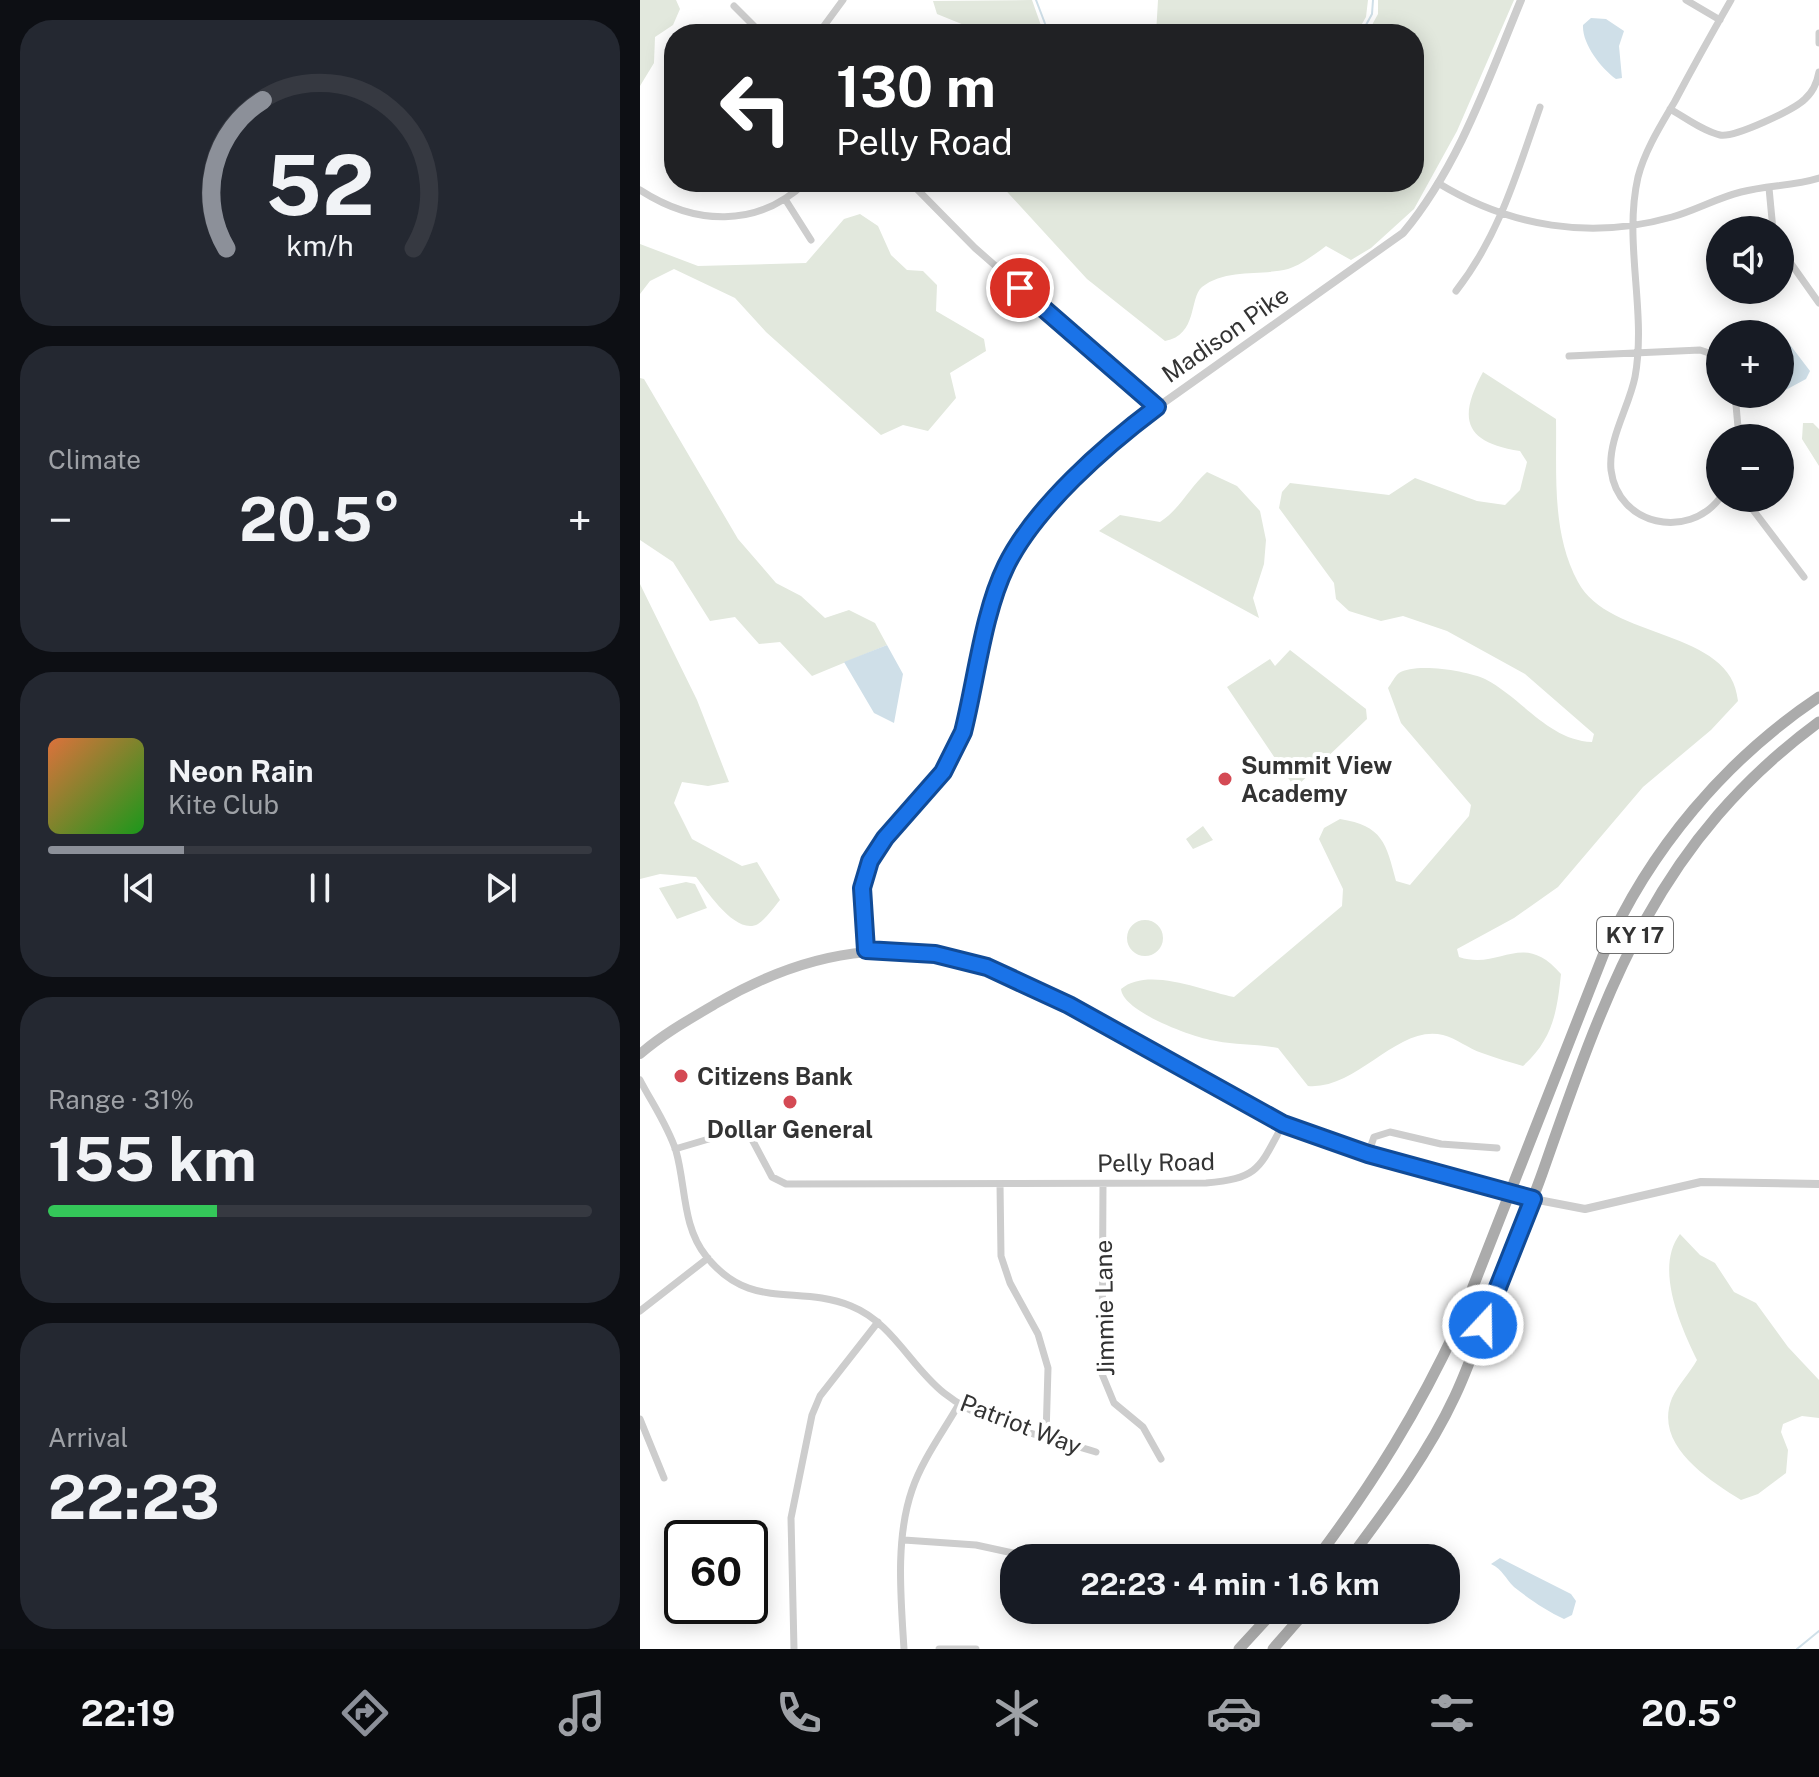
<!DOCTYPE html>
<meta charset="utf-8">
<style>
body{margin:0;font-family:"Public Sans",sans-serif;background:#242831;color:#f1f3f6;height:100vh;display:flex;flex-direction:column;font-size:30px;white-space:nowrap}
*{box-sizing:border-box;margin:0}
p{font-size:26px;color:#9ea1a6}
.icon{flex:none;width:44px;height:44px;fill:none;stroke:currentColor;stroke-width:2;stroke-linecap:round;stroke-linejoin:round}
.map{position:relative;flex:1;overflow:hidden}
.sheet{display:flex;flex-direction:column;gap:20px;padding:20px;background:#0d0f14;width:640px}
.sheet>*{flex:none}
.hud{position:absolute;left:24px;top:24px;width:760px;height:168px;border-radius:32px;box-shadow:0 4px 20px #0003;background:#202124;color:#fff;overflow:hidden}
.tools{position:absolute;left:1066px;top:216px;display:grid;gap:16px}
.tools a{display:grid;place-items:center;width:88px;height:88px;border-radius:50%;background:#171b24;box-shadow:0 4px 20px #0003;font-size:40px}
.speed{position:absolute;left:24px;top:1520px;display:flex;gap:16px;font-size:40px;font-weight:700;text-align:center}
.speed>*{display:grid;place-content:center;width:104px;height:104px;border-radius:50%;background:#171b24;box-shadow:0 4px 20px #0003;line-height:1}
.speed .limit{border:4px solid #111;border-radius:12px;background:#fff;color:#111}
.pin{position:absolute;display:grid;place-items:center;width:68px;height:68px;color:#fff;margin:-34px;border:4px solid #fff;border-radius:50%;box-shadow:0 2px 8px #0007}
.me{position:absolute;width:88px;margin:-44px;rotate:21deg;stroke-linejoin:round;filter:drop-shadow(0 0 6px #0008)}
.turn{display:flex;align-items:center;gap:28px;height:168px;padding:0 40px;font-size:36px}
.turn .icon{width:104px;height:104px;stroke-width:2.5}
.turn b{display:block;font-size:56px;line-height:68px}
.big{font-size:60px;font-weight:700;line-height:1.1}
.sheet .tile{flex:1;display:flex;flex-direction:column;justify-content:center;gap:12px;min-width:0;padding:0 28px;border-radius:32px;background:#242831}
.sheet .dial{align-items:center;gap:0}
.dial svg{height:208px;overflow:visible;fill:none;stroke:#363941;stroke-width:7;stroke-linecap:round;text-anchor:middle}
.dial text{fill:#f1f3f6;stroke:none}
.song{display:flex;align-items:center;gap:24px}
.cover{width:96px;height:96px;border-radius:12px;background:linear-gradient(135deg,hsl(20 70% 55%),hsl(120 70% 35%))}
.played{height:8px;border-radius:4px;background:linear-gradient(90deg,#8c9099 25%,#363941 25%)}
.keys{display:flex;justify-content:space-around;direction:ltr}
.heat{display:flex;justify-content:space-between;align-items:center;font-size:44px;direction:ltr}
.charge{height:12px;border-radius:6px;background:linear-gradient(90deg,#34c759 31%,#363941 0)}
.trip{position:absolute;left:360px;top:1544px;width:460px;height:80px;border-radius:32px;background:#171b24;box-shadow:0 4px 20px #0003;font-weight:700;line-height:80px;text-align:center}
.tab-bar{display:flex;height:128px;justify-content:space-around;align-items:center;background:#090b0e;color:#9ea1a6}
.tab-bar .icon{width:56px;height:56px}
.tab-bar .selected{color:#8c9099}
.tab-bar b{font-size:36px;color:#f1f3f6}
main{display:flex;flex:1;min-height:0}
.map>svg:first-child{display:block}
</style>
<main>
<section class="sheet">
<div class="tile dial"><svg viewBox="0 0 100 80">
<path d="M14 69A42 42 0 1 1 86 69"/>
<path d="M14 69A42 42 0 0 1 28 12" stroke="#8c9099"/>
<text x="50" y="56" font-size="32" font-weight="700">52</text>
<text x="50" y="72" font-size="11">km/h</text>
</svg></div>
<div class="tile"><p>Climate</p>
<div class="heat"><a>−</a><b class="big">20.5°</b><a>+</a></div>
</div>
<div class="tile">
<div class="song"><i class="cover"></i><div><b>Neon Rain</b><p>Kite Club</p></div></div>
<div class="played"></div>
<div class="keys"><svg class="icon" aria-label="previous" viewBox="0 0 24 24"><path d="M18 5L8 12l10 7zM5 5v14"/></svg><svg class="icon" aria-label="pause" viewBox="0 0 24 24"><path d="M8 5v14M16 5v14"/></svg><svg class="icon" aria-label="next" viewBox="0 0 24 24"><path d="M6 5l10 7-10 7zM19 5v14"/></svg></div>
</div>
<div class="tile"><p>Range · 31%</p><b class="big">155 km</b><div class="charge"></div></div>
<div class="tile"><p>Arrival</p><b class="big">22:23</b></div>
</section>
<div class="map">
<svg width="1179" height="1649" viewBox="0 0 1179 1649">
<rect width="100%" height="100%" fill="#fff"/>
<path fill="#e2e8dd" d="M0,0H36L40,9L33,25L15,37L14,63L0,86Z
M392,0L404,34H334L329,27L297,14L293,1Z
M518,0H728L726,17L716,34H516Z
M738,0H874L817,131L774,209L731,248L711,260L686,246C675,254 661,265 648,269C621,276 586,268 562,287C549,298 558,335 525,341L447,279L358,182H774V34H727L738,14Z
M220,214L238,226L251,255L267,270L283,271L297,285L296,311L344,339L346,351L310,373L316,398L288,431L263,425L241,435L126,332L95,298L34,269L10,281L0,294V244L58,266L166,263L204,219Z
M843,372L916,419C917,473 911,532 938,582C969,641 1092,628 1098,701L1071,730L1003,787L918,887L874,918L817,949L819,957C861,971 882,929 921,974C917,1012 913,1039 883,1066C870,1062 855,1058 842,1053C829,1049 816,1038 803,1035C757,1024 718,1090 668,1086L638,1048C617,1044 596,1045 576,1041C554,1038 483,1012 481,989C508,966 564,991 594,997L702,906L703,889L679,839L684,828L700,819C743,826 746,843 756,881L770,885L829,816L831,805L761,723L748,688C751,684 755,676 759,673C775,662 829,671 845,679C882,698 908,740 952,742L954,734L885,674L807,631L763,616L741,621L709,611L696,599L694,583L639,508L642,492L650,483L749,495L775,478L837,501L865,505L880,490L887,462L880,451C825,442 817,420 843,372Z
M0,378L4,379L98,539L136,583L161,596L185,618L209,610L235,623L247,645L172,676L140,642L119,644L95,617L70,621L33,562L0,540Z
M1163,423H1173L1179,429V466L1162,439Z
M567,472L597,486L620,511L626,540L624,564L613,598L619,618L459,531L480,515L520,522C540,509 549,488 567,472Z
M0,584L57,700L89,782L68,786L42,782L34,803L52,839L102,866L117,862L140,900C134,907 126,919 118,924C96,936 67,891 56,877L20,874L0,879Z
M650,650L726,709L727,719L655,788L587,687L630,659L635,666Z
M563,826L573,840L553,849L546,839Z
M46,882L55,884L67,908L37,919L19,888Z
M487 938a18 18 0 1 1 36 0a18 18 0 1 1-36 0Z
M1040,1234L1060,1255L1075,1263L1094,1292L1116,1303L1148,1347L1179,1380V1418L1162,1416L1143,1424L1141,1432L1148,1450L1146,1473L1118,1494L1101,1500C1068,1479 1013,1445 1032,1398C1038,1385 1050,1373 1057,1360C1041,1327 1014,1268 1040,1234Z"/>
<path fill="#cfdfe8" d="M951,18L966,19L984,31L979,46L982,78L976,79C961,68 942,44 943,25Z
M1130,326L1138,329L1170,371L1166,379L1140,393V334H1127Z
M247,645L263,674L254,723L234,713L204,662Z
M860,1558L931,1594L936,1601L932,1615L924,1619C907,1611 889,1599 874,1587C865,1578 863,1570 851,1564Z"/>
<g fill="none" stroke-linecap="round" stroke-linejoin="round">
<path stroke="#cfdfe8" stroke-width="2" d="M396,0L409,34
M721,34L732,14L733,0
M1157,1649L1179,1631"/>
<path stroke="#cdcdcd" stroke-width="7" d="M1046,0L1080,20
M94,6L122,34
M1179,33V43
M178,34L203,0
M1030,109C1046,118 1063,131 1080,135C1094,138 1154,110 1165,99C1173,92 1177,83 1179,72
M270,182L335,248L517,407
M798,183C870,227 951,240 1032,217C1056,210 1077,198 1101,192C1127,185 1154,186 1179,178
M1129,188L1133,230
M0,190C54,225 117,229 166,182
M145,199L171,240
M1140,248L1179,303
M816,291C859,236 877,173 900,107
M929,356L1060,350L1075,355L1080,362
M1095,394L1099,438
M1080,498C1048,540 978,526 971,470C968,439 989,407 995,377C1007,311 983,243 998,177C1005,150 1021,125 1035,101C1053,67 1072,33 1091,0
M1104,498L1164,577
M0,1080C12,1103 28,1126 36,1151C46,1186 42,1226 66,1256C110,1312 157,1284 211,1306C253,1323 270,1366 304,1393C345,1426 406,1436 456,1452
M35,1149L106,1128L132,1177L146,1184L566,1183C619,1178 619,1169 643,1124
M728,1154L734,1137L750,1132L801,1144L857,1148
M360,1184L361,1256L370,1283L398,1334L408,1368L406,1436
M463,1184L462,1374L474,1403L503,1427L521,1459
M0,1311L68,1258
M0,1419L24,1478
M264,1540L336,1545L396,1558
M154,1649L151,1518L172,1415L180,1396L238,1322
M264,1649C261,1599 255,1539 272,1490C282,1460 303,1432 319,1404
M299,1649H336"/>
<path stroke="#cdcdcd" stroke-width="8" d="M226,950L222,888L230,861L312,758L323,732L359,584L382,539L432,482L488,428L763,233C819,166 848,80 881,0
M893,1199L945,1209L1061,1182L1179,1184"/>
<path stroke="#bdbdbd" stroke-width="10" d="M0,1054C23,1034 50,1019 77,1003C179,944 271,934 381,981L643,1124L728,1154L893,1199"/>
<path stroke="#ababab" stroke-width="11" d="M677,1558C734,1482 778,1411 818,1325L964,953C1009,850 1086,759 1179,697
M710,1558C748,1507 788,1454 815,1396C831,1362 843,1325 856,1289C871,1250 889,1211 903,1171C967,988 1016,842 1179,722
M599,1649L635,1610
M633,1649L667,1610"/>
</g>
<g fill="none" stroke-linecap="round" stroke-linejoin="round">
<defs>
<path id="route" d="M380,288L517,407C465,446 395,507 366,566C343,613 336,681 323,732L303,772L245,838L230,861L222,888L226,950L295,954L347,967L429,1005L643,1124L728,1154L893,1199L843,1325"/>
</defs>
<use href="#route" stroke="#114b97" stroke-width="20"/>
<use href="#route" stroke="#1a73e8" stroke-width="14"/>
</g>
<g fill="#d44a54" stroke="#fff" stroke-width="3">
<circle cx="585" cy="779" r="8"/>
<circle cx="41" cy="1076" r="8"/>
<circle cx="150" cy="1102" r="8"/>
</g>
<g text-anchor="middle" dominant-baseline="central" stroke-width="8" stroke-linejoin="round" paint-order="stroke">
<rect fill="#fff" stroke="#707070" stroke-width="2" x="957" y="917" width="76" height="36" rx="6"/>
<g font-size="22" font-weight="bold" fill="#333">
<text x="995" y="935">KY 17</text>
</g>
<g font-size="24" fill="#333" stroke="#fff">
<text transform="translate(585 334) rotate(-35)">Madison Pike</text>
<text transform="translate(516 1162) rotate(-1)">Pelly Road</text>
<text transform="translate(464 1308) rotate(-91)">Jimmie Lane</text>
<text transform="translate(381 1424) rotate(21)">Patriot Way</text>
</g>
<g font-size="24" font-weight="bold" fill="#333" stroke="#fff" text-anchor="start">
<text x="601" y="765">Summit View<tspan x="601" dy="28">Academy</tspan></text>
<text x="57" y="1076">Citizens Bank</text>
<text x="150" y="1129" text-anchor="middle">Dollar General</text>
</g>
</g>
</svg>
<div class="tools">
<a><svg class="icon" aria-label="sound" viewBox="0 0 24 24"><path d="M4 9h4l5-4v14l-5-4H4zM17 9q2 3 0 6"/></svg></a>
<a>+</a>
<a>−</a>
</div>
<div class="speed"><div class="limit">60</div></div>
<div class="pin" style="left:380px;top:288px;background:#d93025"><svg class="icon" aria-label="arrive" viewBox="0 0 24 24"><path d="M6 21V4h12l-3 4 3 4H6"/></svg></div>
<svg class="me" style="left:843px;top:1325px" viewBox="-20 -20 40 40"><circle r="17" fill="#1a73e8" stroke="#fff" stroke-width="3"/><path d="M0-11L8 9 0 5-8 9z" fill="#fff"/></svg>
<div class="trip">22:23 · 4 min · 1.6 km</div>
<div class="hud">
<div class="turn"><svg class="icon" aria-label="left" viewBox="0 0 24 24"><path d="M17 20v-9H6M10 6l-5 5 5 5"/></svg><div><b>130 m</b>Pelly Road</div></div>
</div>
</div>
</main>
<nav class="tab-bar">
<b>22:19</b>
<svg class="icon selected" aria-label="directions" viewBox="0 0 24 24"><path d="M12 3l9 9-9 9-9-9zM9 14v-3h6M13 9l2 2-2 2"/></svg>
<svg class="icon" aria-label="music" viewBox="0 0 24 24"><path d="M9 18V5l10-2v13"/><circle cx="6" cy="18" r="3"/><circle cx="16" cy="16" r="3"/></svg>
<svg class="icon" aria-label="phone" viewBox="0 0 24 24"><path d="M5 4h4l2 5-3 2q2 4 5 5l2-3 5 2v4C11 20 4 13 5 4z"/></svg>
<svg class="icon" aria-label="climate" viewBox="0 0 24 24"><path d="M12 3v18M4 7l16 10M4 17L20 7"/></svg>
<svg class="icon" aria-label="car" viewBox="0 0 24 24"><path d="M5 17H2v-5l4-1 3-4h7l3 4 3 1v5h-3M9 17h6M6 11h13"/><circle cx="7" cy="17" r="2"/><circle cx="17" cy="17" r="2"/></svg>
<svg class="icon" aria-label="filters" viewBox="0 0 24 24"><path d="M4 7h16M4 17h16"/><circle cx="9" cy="7" r="2"/><circle cx="15" cy="17" r="2"/></svg>
<b>20.5°</b>
</nav>
